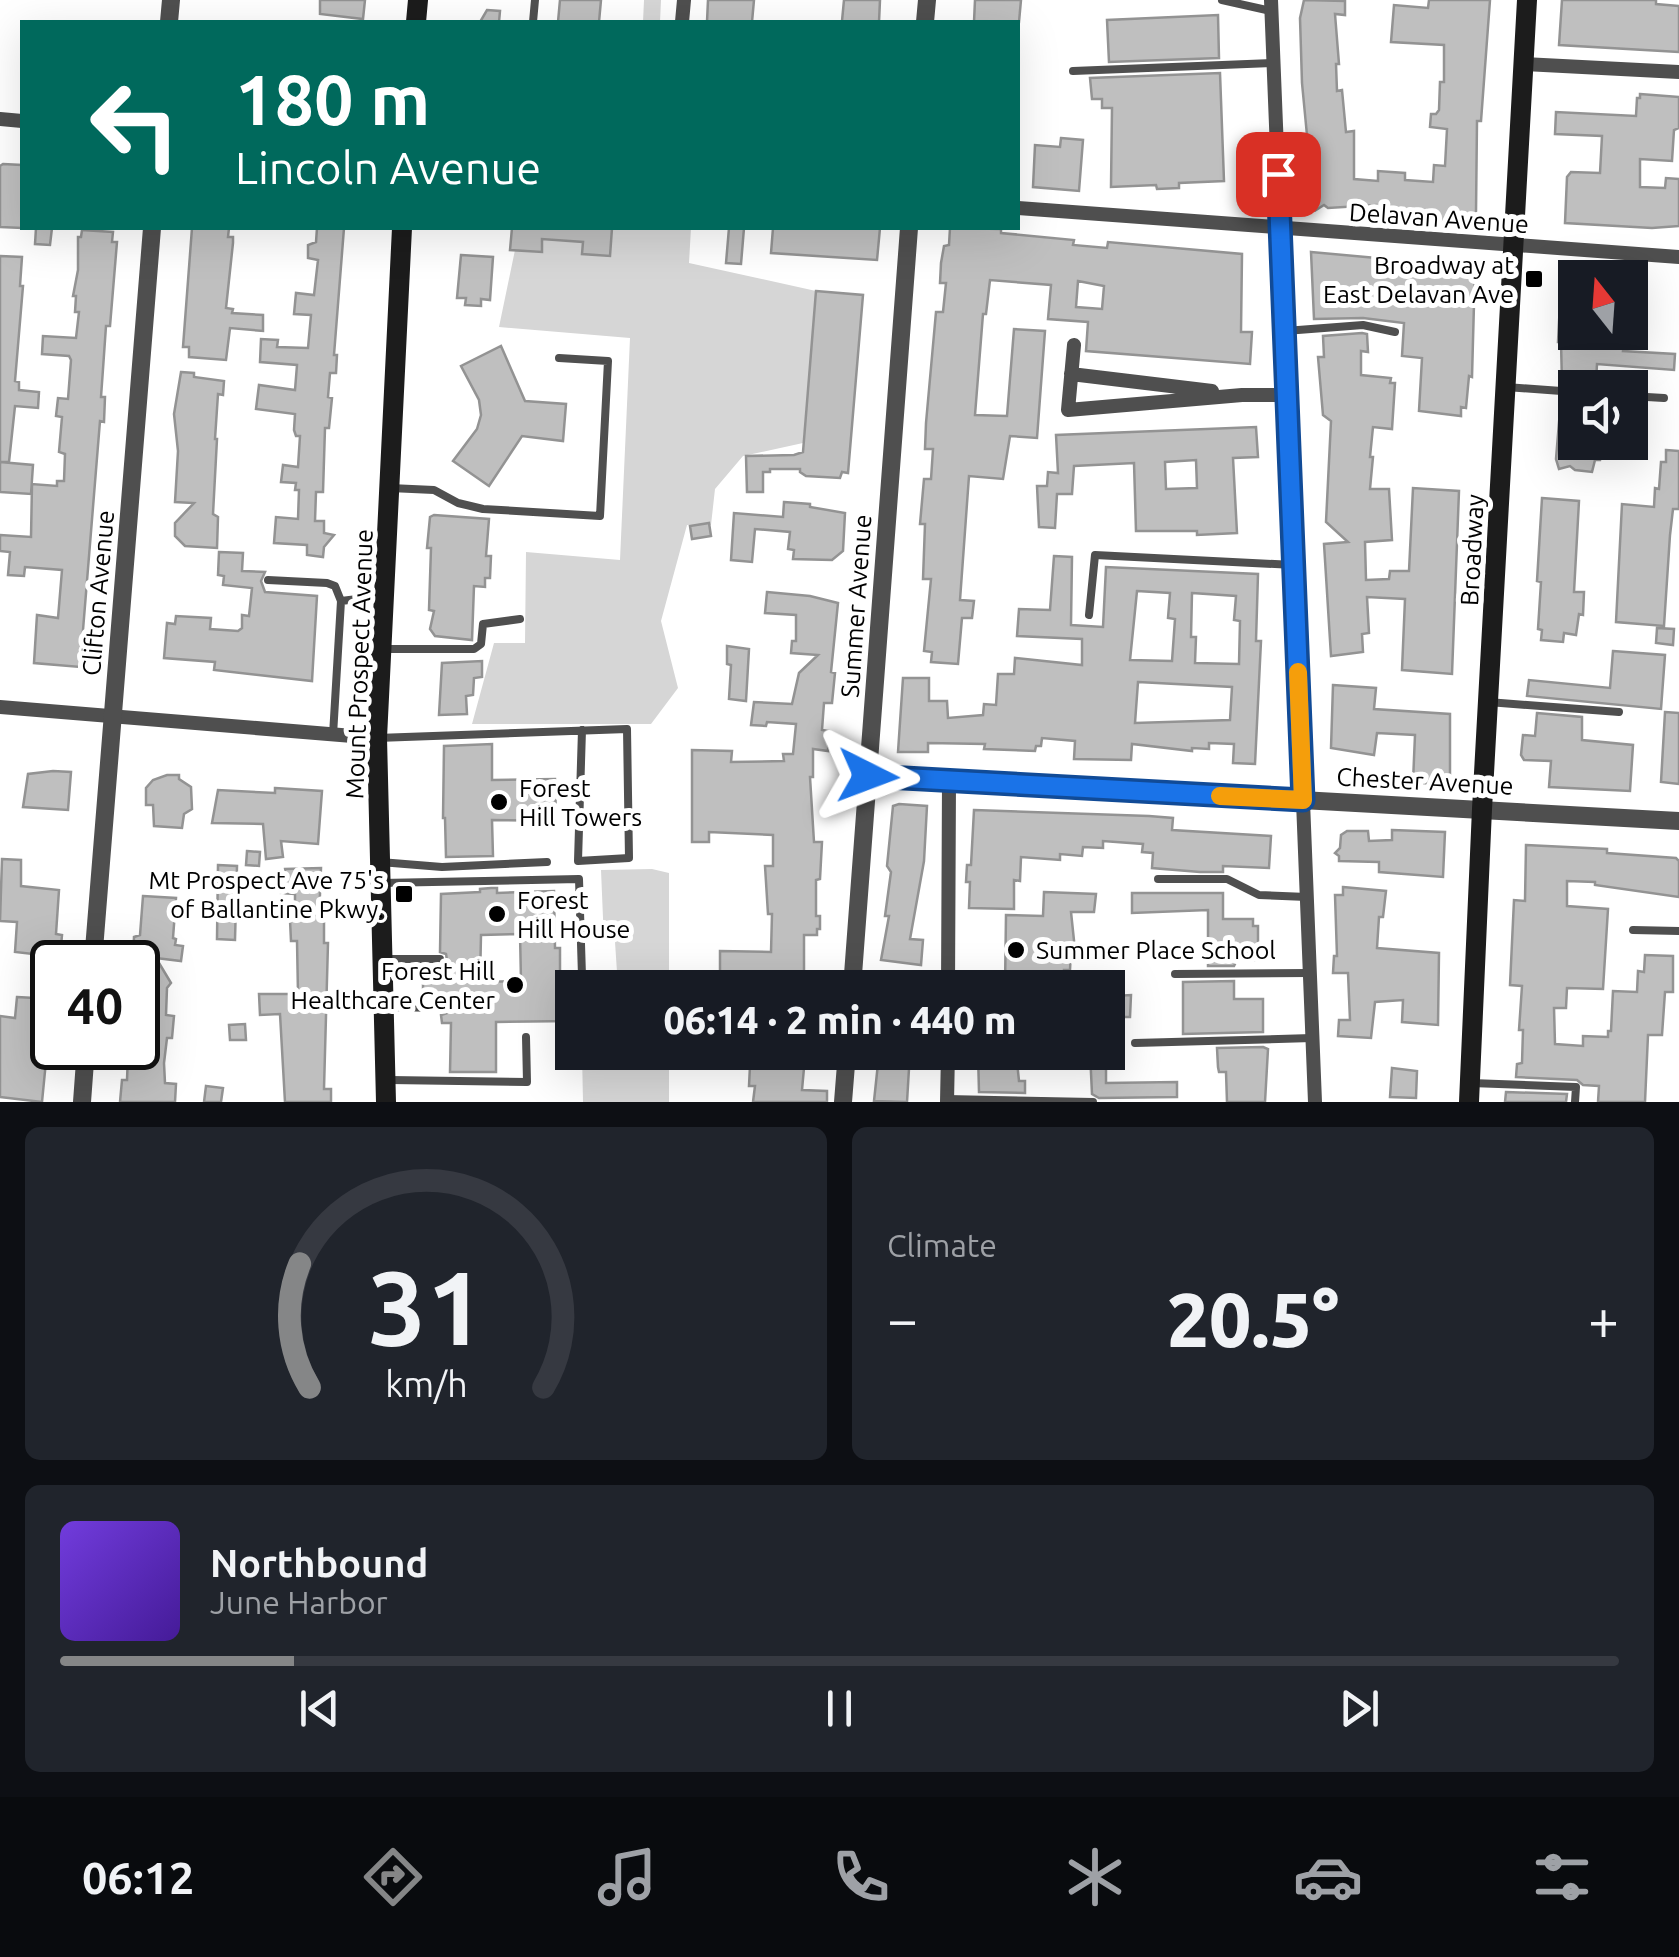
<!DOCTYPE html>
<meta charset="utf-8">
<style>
body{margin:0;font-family:Ubuntu,sans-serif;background:#20242c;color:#f1f3f6;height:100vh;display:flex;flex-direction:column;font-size:38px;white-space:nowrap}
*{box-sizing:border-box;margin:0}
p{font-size:32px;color:#9ea1a6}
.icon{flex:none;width:55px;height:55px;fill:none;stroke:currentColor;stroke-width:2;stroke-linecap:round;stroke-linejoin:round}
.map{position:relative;height:1102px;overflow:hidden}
.drawer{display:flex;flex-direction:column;gap:25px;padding:25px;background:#0d0f14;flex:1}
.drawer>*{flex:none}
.hud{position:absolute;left:20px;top:20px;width:1000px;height:210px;border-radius:0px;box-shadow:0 10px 40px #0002;background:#00695c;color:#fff;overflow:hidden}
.needle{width:65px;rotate:343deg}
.controls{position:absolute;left:1558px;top:260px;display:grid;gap:20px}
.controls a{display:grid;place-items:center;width:90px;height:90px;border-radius:0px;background:#171b24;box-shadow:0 10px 40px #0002;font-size:50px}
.speed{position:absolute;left:30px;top:940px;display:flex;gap:20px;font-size:50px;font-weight:700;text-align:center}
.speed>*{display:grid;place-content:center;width:130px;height:130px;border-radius:50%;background:#171b24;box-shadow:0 10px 40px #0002;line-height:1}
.speed .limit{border:5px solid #111;border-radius:15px;background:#fff;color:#111}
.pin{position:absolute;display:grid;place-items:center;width:85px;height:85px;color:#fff;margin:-42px;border-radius:20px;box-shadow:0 5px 15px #0006}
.me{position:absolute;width:110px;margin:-55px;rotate:93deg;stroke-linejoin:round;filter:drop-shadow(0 0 8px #0008)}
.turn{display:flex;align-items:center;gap:35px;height:210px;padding:0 50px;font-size:45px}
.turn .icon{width:130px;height:130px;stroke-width:2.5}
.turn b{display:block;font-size:70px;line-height:85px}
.big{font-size:75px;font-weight:800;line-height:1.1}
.drawer .tile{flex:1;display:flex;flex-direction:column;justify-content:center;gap:15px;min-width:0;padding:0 35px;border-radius:15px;background:#20242c}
.drawer .dial{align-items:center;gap:0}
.dial svg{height:260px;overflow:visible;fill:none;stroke:#363941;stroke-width:7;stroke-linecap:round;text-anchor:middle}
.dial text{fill:#f1f3f6;stroke:none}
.song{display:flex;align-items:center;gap:30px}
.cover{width:120px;height:120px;border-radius:15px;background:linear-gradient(135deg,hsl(260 70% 55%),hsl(260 70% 35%))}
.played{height:10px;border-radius:5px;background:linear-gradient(90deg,#858687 15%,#363941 15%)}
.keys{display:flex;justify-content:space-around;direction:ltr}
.heat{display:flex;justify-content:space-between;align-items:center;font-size:55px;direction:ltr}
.drawer .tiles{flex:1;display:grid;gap:25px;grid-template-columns:1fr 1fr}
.tile:last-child{grid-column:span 2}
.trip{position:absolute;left:555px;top:970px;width:570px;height:100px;border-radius:0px;background:#171b24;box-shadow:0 10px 40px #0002;font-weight:800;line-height:100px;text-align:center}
.menu{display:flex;height:160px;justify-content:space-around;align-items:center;background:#090b0e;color:#9ea1a6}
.menu .icon{width:70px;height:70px}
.menu .on{color:#858687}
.menu b{font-size:45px;color:#f1f3f6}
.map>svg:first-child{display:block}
</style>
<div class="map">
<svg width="1679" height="1102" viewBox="0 0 1679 1102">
<rect width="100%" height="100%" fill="#fff"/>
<path fill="#d6d6d6" d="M644,0H661L660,22H643Z
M612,228H691L689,263L816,291L803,443L743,456L715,489L711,525H687L661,621L678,688L651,724H472L494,643H525L526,552L620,560L630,338L499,327L515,250L541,252L542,239L582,242V254L609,256Z
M652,869L669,873V987H618L615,942H604L601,870Z
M582,1053H669V1102H583Z"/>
<path fill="#bfbfbf" stroke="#939393" stroke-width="2.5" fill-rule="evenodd" d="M320,0H365L363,19L320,14Z
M560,0H601L599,22H558Z
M708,0H754L752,22H707Z
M844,0H880L879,22L842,21Z
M975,0H1021L1019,22H974Z
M1304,0L1345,1V15L1335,14L1339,64H1336L1337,91L1342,90L1346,132L1354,131V179L1378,181V171L1405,173V180L1433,182L1434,165L1445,166L1447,129L1430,127L1431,114H1436L1439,110L1440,82H1444V45L1391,42L1394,5L1428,8L1429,0H1490L1481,121H1477L1476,213L1467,219L1445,217L1444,221L1431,220V216L1375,214L1376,205L1328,208L1324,205L1316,210V177H1311L1302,83L1300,18Z
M1562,0H1656V4L1679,6V52L1559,45Z
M487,10L500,11L499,22H480Z
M1218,15L1219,58L1109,62L1107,20Z
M1220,73L1224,181L1179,183V188L1157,189L1156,185L1111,187L1112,108H1102V99H1092L1090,78Z
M1640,94L1679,97V128L1674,130L1672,161L1640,159V187L1665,188L1666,178L1679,179V226L1652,228L1565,223L1567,177L1571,172L1600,173L1602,136L1555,134L1556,112L1636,116L1637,98H1640Z
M1061,138L1083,140L1079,191L1033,187L1035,145L1060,147Z
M3,164L22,165V228L0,227V166Z
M36,228H52L50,245L35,244Z
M192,228H229L228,237H233V243L226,308L233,309L232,313L263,315V331L230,328L226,360L189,357V347H183Z
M317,228H344L334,355H337L336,373H330L328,397L332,398L329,428H325L323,492H316L315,521H324V533L334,535L324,547L323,557L307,555V545L274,543L276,517L298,519L299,490H295L296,483L281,482L283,465L298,467L300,436H296L294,430L295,414L256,409L259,385L295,390L297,365L260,362L261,339L278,340L277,347L308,348L311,315L294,314L296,293L314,295L318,260L308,258V245L316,242Z
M512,228H612L610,256L582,254L583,242L542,239V252L510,250Z
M729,228H744L741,264L726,263Z
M773,228H880L877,260L771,253Z
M950,228L1001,229V233L1074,240L1073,245L1107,248L1108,242L1242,254L1241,332H1252L1250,364L1086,351L1088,322L1048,319L1051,285L990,280L986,314H983L975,415L1007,416L1014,329L1045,331L1037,438L1010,436L1003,479L969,476L960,600L974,601L972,618H962L958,664L931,662L932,652L924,651L931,579H923L925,524H920L924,479H931L933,449H925L926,423L936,312H943L946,283H940L941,263L944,246L949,245ZM1078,281L1104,286L1102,309L1076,307Z
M82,230L113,232L112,242H117L110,326H106L103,369L101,397H105L104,422L100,421L80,667L34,663L37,615L58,618L62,570L25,567L24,576L8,575L10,552L0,551V535L31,537L32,484L57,486V481H64L65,454L59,452L62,417L56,416L58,398L68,399L71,360L69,356L42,354L43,336L76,338L79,312H75L76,296H73L78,270V237H81Z
M1311,252L1475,267L1472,377L1469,376L1466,408L1461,407V416L1419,411L1422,358L1402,356L1404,323L1363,318L1314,319Z
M461,255L493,257L490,300L481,299V306L465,305L466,298H457Z
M0,256L22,257L20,286H23L15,381L19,382V390L39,392L38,408L15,406L9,462H0Z
M816,291L863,295L848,473L842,472L840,478L806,476L800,472V469H770V472H763V492H747L746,456L794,455L803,452Z
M1560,303L1575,304V332H1625L1623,351L1675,354L1674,370L1597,364L1596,382L1562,384L1561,342H1558Z
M1362,333L1367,334L1368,352L1361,351V375L1391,378L1390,383H1395L1392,429L1373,427L1370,457H1373L1370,489H1389L1392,540L1365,542L1366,580L1389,579L1390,571H1409L1413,488L1459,491L1452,674L1402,670L1405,599L1367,597L1369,633L1362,634L1363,652L1331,656L1324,544L1348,542L1326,522L1331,421L1323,415L1318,357H1324L1323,336Z
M501,346L525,401L566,404L563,441L522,436L489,486L453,461L477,429L481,415L479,400L461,366Z
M181,372L194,373V377L224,381L223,395L218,394L215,439H217L213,514L218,517L217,548L185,546L175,536V523L194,503L175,502L178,451L174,414Z
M1561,398L1575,399V442H1602L1600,460H1595L1592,472L1575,470L1570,466L1559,469L1556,459Z
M1256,427L1258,457L1233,458L1237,533L1197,535V531H1136L1134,463L1074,466L1072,494H1057L1055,528L1039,527L1037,486H1047L1048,472L1058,473L1056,435ZM1196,460L1197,488L1166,489L1165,462Z
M1666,450L1679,451V509H1673L1670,535L1664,626L1616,622L1622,504L1654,507L1655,488L1659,489L1661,462H1666Z
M0,462L33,465L31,494L0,492Z
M1542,498L1579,501L1574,592H1584L1583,615L1579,614L1576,635L1564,633L1563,642L1541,640L1542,630L1538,629L1541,582L1537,581Z
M784,502L810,504V507L845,513L843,551L832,560L793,559L794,550L788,549L790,532L755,529L752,562L731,560L734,513L783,517Z
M434,515L489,519L486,556H491L490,578H485V587L474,586L472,640L435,636L430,629L434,611L429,610L431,548H427L430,517Z
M709,523L711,536L692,539L690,526Z
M219,552L243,553L242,571L265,572L261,581L265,592L317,596L312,681L214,670L215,662L164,658L167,623L175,624L176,616L211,618L210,629L238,631L242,628V615L249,616L252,588L223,585L224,576L218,575Z
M1054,556L1072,557L1071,625L1103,627L1106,567L1258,574L1256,641H1261L1255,764L1233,763L1234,744L1209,743V749L1192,748V751L1132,744L1131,760L1074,759L1075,741L1042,738L1041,746H1036L1035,751L984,749L985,744L928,743V752H898L903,678H929V701H947L948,718L983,715L984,704L996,705L998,674H1014L1015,658L1082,665V639L1017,636L1019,609L1050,610ZM1137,591L1170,593L1168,618L1175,619L1172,661L1130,660ZM1192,593L1236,596L1234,620L1240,621L1239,664L1195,663L1196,637H1191ZM1138,682L1232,687L1230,720L1135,723Z
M767,592L810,596L838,603L831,672L835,673L832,703H824L822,730L829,731L828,751L813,749V777H810L814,842H822L820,879L816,880V916H820V929H817V935H804V974L774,975V988H757V980H720V951L771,952L772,914H768L765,866H773V835L709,832V842H692V750L732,751L731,762L784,761L783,754H793L796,724L767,722L766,726L751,725L754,702L792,704L799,673L818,655L791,653L792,641H796V615L765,613Z
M1657,628L1674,629L1673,645L1656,643Z
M727,646L749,649L746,701L729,699L731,665L727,664Z
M1613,651L1665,655L1661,709L1527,696L1529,680L1610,688Z
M482,661V677L474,678L473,695L466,696L467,714L439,715L442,663Z
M1333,685L1376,688L1374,709L1450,714V780L1444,785L1413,782L1415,735L1377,733L1374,755L1331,748Z
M1665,712L1679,713V784L1661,782Z
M1537,713L1582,717V740L1633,745L1630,791L1549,787L1551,761L1524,760L1521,755L1523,735L1535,736Z
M492,744V780L555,779L556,821L492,820L493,856L446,857L445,818H443L444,746Z
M53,771L71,772L68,810L23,807L28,774Z
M167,775H179V779L191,787L192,809L184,814L182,828L154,826L153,805H146V788L153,780Z
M275,788L322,791L318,844L281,841L283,857L266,859L263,824L212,823L218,790L275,793Z
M899,804L927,806L924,861L910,939L923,940L921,965L881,960L889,916H885L891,872L887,866L893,806Z
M974,810L1149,816L1173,818L1172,830L1271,836L1269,868L1223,866V872H1200L1152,868L1153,853L1142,852L1143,844L1103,841V848L1083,847L1082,856L1060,854V860L1021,857L1020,881L1014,880V909L969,908L970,882H966L967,865H971Z
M1392,830L1445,832L1443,877L1379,872V862L1339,861V856L1335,853L1340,848L1341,835L1347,831H1368L1369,841L1392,840Z
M1526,845L1607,849V853L1676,858L1679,861V897L1595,885V882L1567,881V906L1608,909L1603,989L1567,988L1566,1008H1554L1555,1044L1583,1046V1036L1608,1037V1031H1611L1613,991L1637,992L1638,971L1644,972L1645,955L1673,956V992H1665L1662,1035H1648L1645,1102H1598L1599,1086L1583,1085L1577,1080L1516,1077L1517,1064L1522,1063L1523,1030H1519L1522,986L1510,985L1514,900L1525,901Z
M247,851L260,852L259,866L246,865Z
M2,859L21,860V886L59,890L56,934L62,935L60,957L15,952L17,922L0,921Z
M218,865L237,866L235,940L217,939Z
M321,868L319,920H324V943H328L324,1089H331V1102H285L280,1014L260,1015L259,994H298L297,941H291L290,920L295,919V894L281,893V880L285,877V869Z
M1343,887L1386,891L1383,917H1379L1377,948L1439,953L1438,1025L1402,1022L1403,1000L1375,1002L1371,1038L1338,1036L1339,1020H1350L1348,973H1333L1334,956H1337L1335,895H1343Z
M491,888H497V893L554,891L555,948H560V976H572V1021L496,1022V1072H450L451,1023H442L441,1015L447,1013L448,1005L441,1000V993H423V971L440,972V966L447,960L446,954L440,952L441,894L480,892V889ZM520,934L521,981L480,982L481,935Z
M1044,892L1096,894L1094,912H1071L1075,950H1071L1070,970H1064V988H1005L1006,915L1043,916Z
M1132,893H1223V919H1253V926H1258V960H1237L1234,966H1208V910L1132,913Z
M143,896L176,898L173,938L176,939L175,945L183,946L181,961L156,958L171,983L167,988L166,1015L174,1016L172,1038H167L164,1063L165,1083L176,1084L175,1102H120L122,1080H127L128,1054H133V1048H138V959H133L134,937L140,935Z
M1234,981V999H1263V1032L1183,1034V982Z
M1131,995L1130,1017H1114L1115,996Z
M17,997L52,999V1051H47L42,1102L0,1097V1016L15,1018Z
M245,1024L246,1040H230L229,1025Z
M1263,1047L1268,1049L1265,1102H1227L1226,1072H1219L1218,1067L1217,1048Z
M910,1052L907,1102L874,1101L879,1054Z
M1016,1052L1019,1081H1025V1093L979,1092L978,1053Z
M1090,1052H1106V1083L1177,1082V1097L1099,1098L1092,1094Z
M750,1066L804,1068L802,1090L827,1091V1102H753L755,1086H749Z
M1392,1068L1417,1071L1416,1098L1390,1097Z
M206,1086L223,1088L221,1102H204Z
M1506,1092L1567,1094L1566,1102H1505Z"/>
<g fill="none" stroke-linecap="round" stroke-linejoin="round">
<path stroke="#4f4f4f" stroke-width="8" d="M1222,0L1271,11
M533,22L535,0
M1073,71L1274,63
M1285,331L1363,325L1395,332
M1506,387L1575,392
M1630,396L1664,398
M390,488L434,490L458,503L483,509L600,516L608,361L559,358
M268,580L327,583L335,586L341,601
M1089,615L1095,555L1294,565
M382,649H474L481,644L483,624L520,619
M1488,702L1619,712
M333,735L341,601L382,596
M377,738L627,729L629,858L578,861L582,730
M380,862L442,867L547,862
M1158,879H1227L1259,895L1307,897
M381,883L579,879L582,976
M1633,930L1679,931
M382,959H440
M1175,974L1310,973
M388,1007L441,1008
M1135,1043L1312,1038
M390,1080L527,1082L526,1037
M1471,1083L1576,1087L1575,1102
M947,1099L1093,1102"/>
<path stroke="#4f4f4f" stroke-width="14" d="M1271,0L1315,1102
M682,22L684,0
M1523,64L1679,72
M0,119L22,121
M1018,208L1679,257
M1074,345L1068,410L1242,395H1287
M1071,374L1212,391
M0,707L377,738
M948,988L949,781
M947,1102L948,1052"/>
<path stroke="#4f4f4f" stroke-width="18" d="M169,22L171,0
M925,22L927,0
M868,776L1679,821
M93,962L152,228
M852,988L909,228
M82,1102L86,1048
M843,1102L847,1052"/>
<path stroke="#1c1c1c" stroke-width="20" d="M416,22L418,0
M386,1102L377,738L402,228
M1469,1102L1482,809L1527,0"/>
</g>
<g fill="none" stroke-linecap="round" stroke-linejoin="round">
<defs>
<path id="route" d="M868,776L1303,800L1278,174"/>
</defs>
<use href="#route" stroke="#114b97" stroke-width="25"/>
<use href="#route" stroke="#1a73e8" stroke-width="18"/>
<path stroke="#f59e0b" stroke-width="18" d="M1220,796L1303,800L1298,672"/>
</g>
<g fill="#000" stroke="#fff" stroke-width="4">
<rect x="1524" y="269" width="20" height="20" rx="5"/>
<circle cx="499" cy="802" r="10"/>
<rect x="394" y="884" width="20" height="20" rx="5"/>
<circle cx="497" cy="914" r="10"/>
<circle cx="1016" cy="950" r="10"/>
<circle cx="515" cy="985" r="10"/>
</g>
<g text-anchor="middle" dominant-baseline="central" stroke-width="10" stroke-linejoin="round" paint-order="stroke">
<g font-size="25" fill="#000" stroke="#fff">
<text transform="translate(1439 218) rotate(4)">Delavan Avenue</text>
<text transform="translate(1472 550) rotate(-87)">Broadway</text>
<text transform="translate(98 593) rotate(-85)">Clifton Avenue</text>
<text transform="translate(856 606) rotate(-86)">Summer Avenue</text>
<text transform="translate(359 664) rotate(-88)">Mount Prospect Avenue</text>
<text transform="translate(1425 781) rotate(3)">Chester Avenue</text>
</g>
<g font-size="25" fill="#000" stroke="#fff" text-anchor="end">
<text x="1514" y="265">Broadway at<tspan x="1514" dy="29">East Delavan Ave</tspan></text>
<text x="519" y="788" text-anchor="start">Forest<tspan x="519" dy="29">Hill Towers</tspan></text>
<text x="384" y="880">Mt Prospect Ave 75's<tspan x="384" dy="29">of Ballantine Pkwy.</tspan></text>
<text x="517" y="900" text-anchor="start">Forest<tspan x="517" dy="29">Hill House</tspan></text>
<text x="1036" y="950" text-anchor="start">Summer Place School</text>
<text x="495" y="971">Forest Hill<tspan x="495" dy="29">Healthcare Center</tspan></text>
</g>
</g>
</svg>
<div class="controls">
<a><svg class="needle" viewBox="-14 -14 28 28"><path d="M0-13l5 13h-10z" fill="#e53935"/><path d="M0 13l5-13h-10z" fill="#9ea1a6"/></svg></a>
<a><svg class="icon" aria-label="sound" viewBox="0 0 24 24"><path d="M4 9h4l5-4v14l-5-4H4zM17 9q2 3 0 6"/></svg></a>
</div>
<div class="speed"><div class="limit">40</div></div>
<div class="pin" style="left:1278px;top:174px;background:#d93025"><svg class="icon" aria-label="arrive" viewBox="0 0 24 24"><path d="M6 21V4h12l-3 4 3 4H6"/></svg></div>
<svg class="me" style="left:868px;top:776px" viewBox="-20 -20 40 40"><path d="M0-17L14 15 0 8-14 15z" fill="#1a73e8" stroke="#fff" stroke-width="4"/></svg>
<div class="trip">06:14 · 2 min · 440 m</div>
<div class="hud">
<div class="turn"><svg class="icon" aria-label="left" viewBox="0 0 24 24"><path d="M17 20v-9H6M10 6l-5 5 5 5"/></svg><div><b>180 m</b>Lincoln Avenue</div></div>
</div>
</div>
<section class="drawer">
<div class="tiles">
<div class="tile dial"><svg viewBox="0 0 100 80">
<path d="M14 69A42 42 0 1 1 86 69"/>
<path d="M14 69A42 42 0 0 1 11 31" stroke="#858687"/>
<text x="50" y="56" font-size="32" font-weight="700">31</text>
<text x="50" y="72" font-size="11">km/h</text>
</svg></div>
<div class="tile"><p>Climate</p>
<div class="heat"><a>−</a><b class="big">20.5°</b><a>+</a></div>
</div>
<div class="tile">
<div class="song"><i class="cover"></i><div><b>Northbound</b><p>June Harbor</p></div></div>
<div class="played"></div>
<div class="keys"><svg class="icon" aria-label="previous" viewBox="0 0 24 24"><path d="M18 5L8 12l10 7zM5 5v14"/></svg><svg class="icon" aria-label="pause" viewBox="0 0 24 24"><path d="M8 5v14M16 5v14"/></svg><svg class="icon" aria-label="next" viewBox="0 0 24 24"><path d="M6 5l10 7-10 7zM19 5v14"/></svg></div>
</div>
</div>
</section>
<nav class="menu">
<b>06:12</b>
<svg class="icon on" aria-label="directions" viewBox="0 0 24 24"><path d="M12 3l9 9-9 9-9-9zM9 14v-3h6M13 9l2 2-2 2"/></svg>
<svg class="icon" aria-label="music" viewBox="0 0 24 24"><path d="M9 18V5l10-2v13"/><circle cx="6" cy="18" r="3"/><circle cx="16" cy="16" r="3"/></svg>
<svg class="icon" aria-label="phone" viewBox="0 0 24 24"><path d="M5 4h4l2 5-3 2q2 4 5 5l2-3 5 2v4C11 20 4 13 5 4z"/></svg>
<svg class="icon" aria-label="climate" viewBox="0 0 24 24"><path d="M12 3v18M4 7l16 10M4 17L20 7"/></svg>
<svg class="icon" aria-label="car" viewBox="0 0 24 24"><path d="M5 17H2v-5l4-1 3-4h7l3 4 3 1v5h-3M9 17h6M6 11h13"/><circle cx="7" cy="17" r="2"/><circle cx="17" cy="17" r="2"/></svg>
<svg class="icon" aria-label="filters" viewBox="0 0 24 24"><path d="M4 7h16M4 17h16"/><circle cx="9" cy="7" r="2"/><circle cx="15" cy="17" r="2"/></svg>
</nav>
